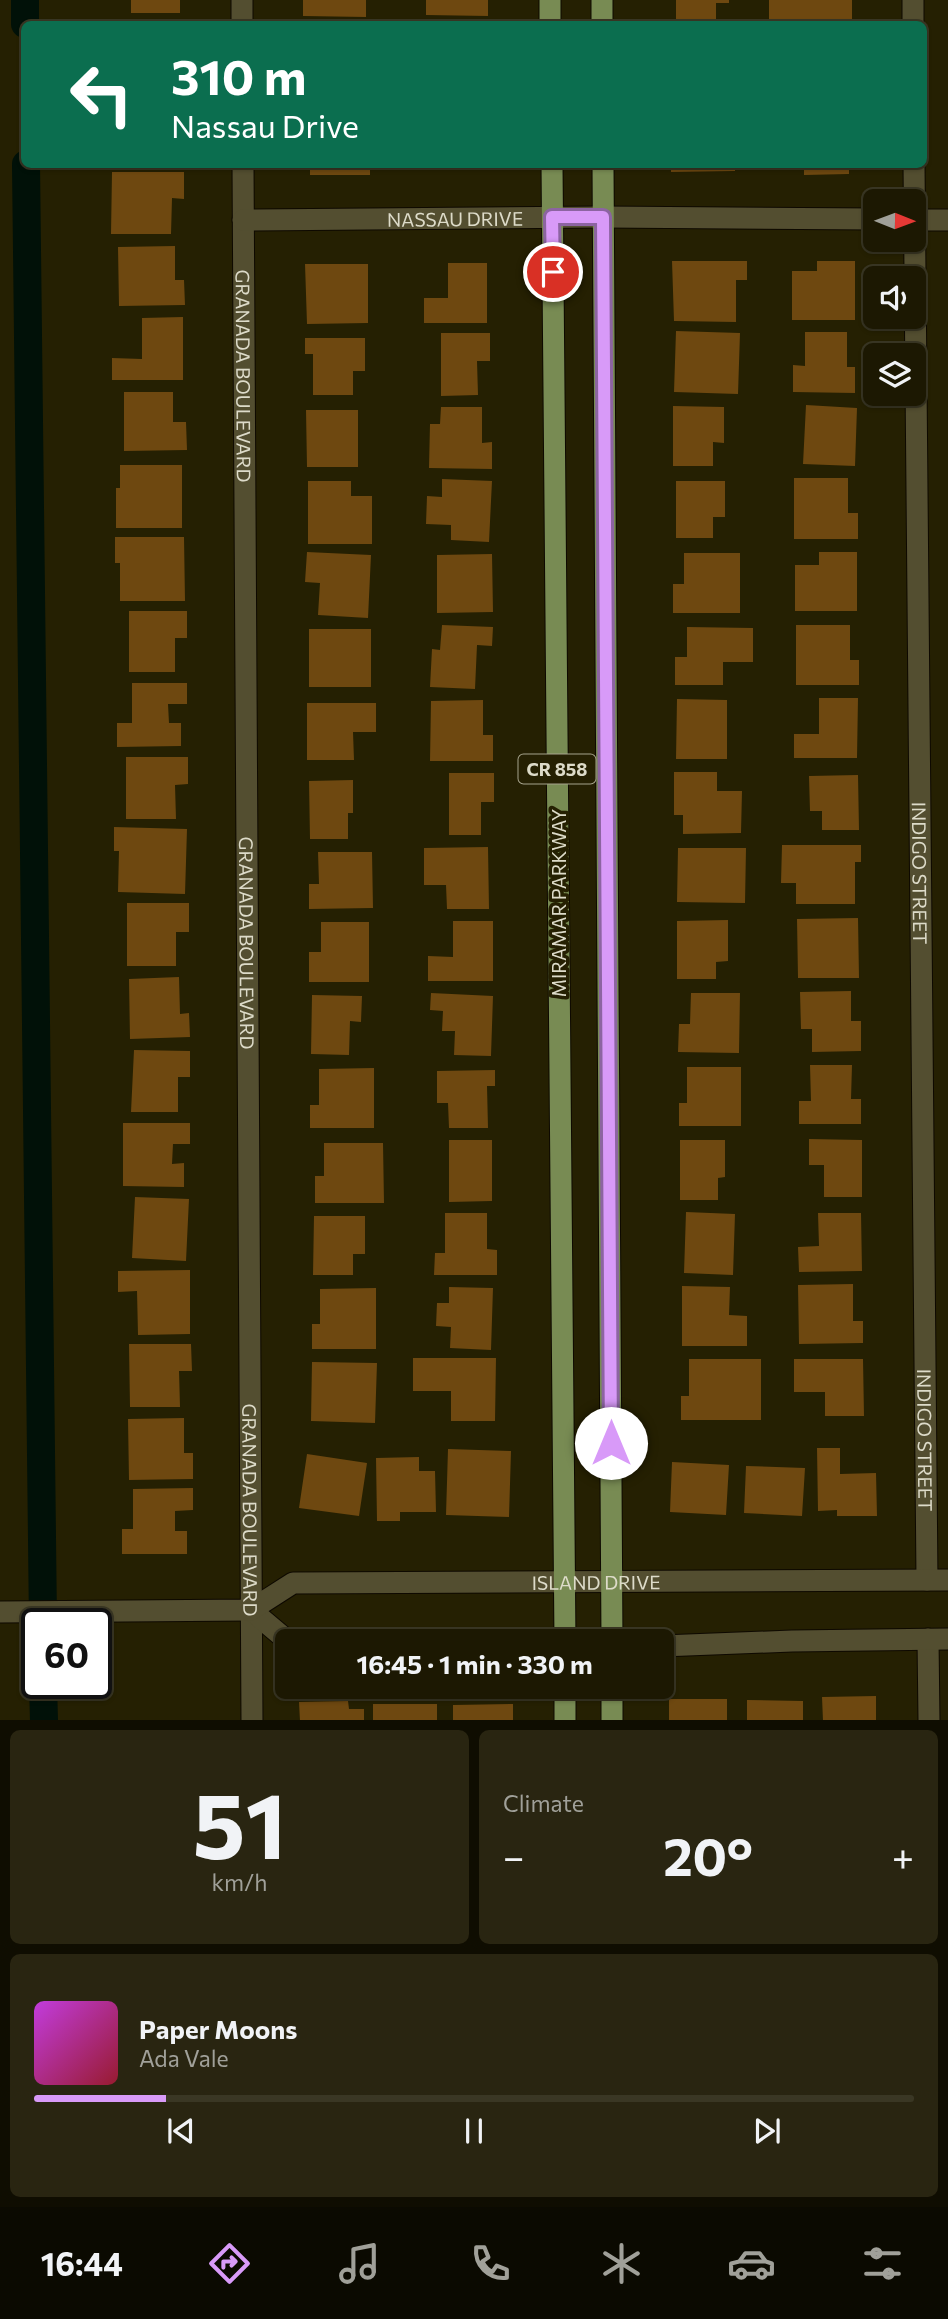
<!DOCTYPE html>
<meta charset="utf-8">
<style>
body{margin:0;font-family:Commissioner,sans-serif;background:#292511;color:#f1f3f6;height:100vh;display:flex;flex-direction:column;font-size:26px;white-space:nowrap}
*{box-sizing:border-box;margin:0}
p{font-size:23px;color:#a0a099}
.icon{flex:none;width:38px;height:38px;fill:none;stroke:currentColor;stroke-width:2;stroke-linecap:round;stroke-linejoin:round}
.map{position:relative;height:1720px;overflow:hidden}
.drawer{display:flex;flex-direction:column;gap:10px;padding:10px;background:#0f0d01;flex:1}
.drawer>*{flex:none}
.guide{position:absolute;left:21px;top:21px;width:906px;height:147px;border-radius:10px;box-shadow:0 2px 5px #0004,0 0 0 2px #3a3724;background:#0b6e4f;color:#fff;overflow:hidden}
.needle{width:46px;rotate:91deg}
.fabs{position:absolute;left:863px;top:189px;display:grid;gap:14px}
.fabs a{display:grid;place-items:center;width:63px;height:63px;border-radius:10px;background:#1c1802;box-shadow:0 2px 5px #0004,0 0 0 2px #3a3724;font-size:35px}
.speed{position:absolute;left:21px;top:1608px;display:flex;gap:14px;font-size:35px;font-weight:700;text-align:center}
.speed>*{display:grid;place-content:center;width:91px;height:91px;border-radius:50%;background:#1c1802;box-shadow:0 2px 5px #0004,0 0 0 2px #3a3724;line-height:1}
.speed .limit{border:4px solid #111;border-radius:10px;background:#fff;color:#111}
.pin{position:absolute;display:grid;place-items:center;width:60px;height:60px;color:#fff;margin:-30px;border:4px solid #fff;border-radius:50%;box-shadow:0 2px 7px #0007}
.me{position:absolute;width:77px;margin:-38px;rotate:0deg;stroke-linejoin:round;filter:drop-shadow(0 0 5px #0008)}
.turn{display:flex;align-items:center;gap:24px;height:147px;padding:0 35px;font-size:32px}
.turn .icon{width:91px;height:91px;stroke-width:2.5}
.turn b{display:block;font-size:49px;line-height:60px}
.big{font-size:52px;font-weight:700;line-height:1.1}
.drawer .widget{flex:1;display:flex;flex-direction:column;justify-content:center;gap:10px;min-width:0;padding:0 24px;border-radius:10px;background:#292511}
.drawer .dial{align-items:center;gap:0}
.dial b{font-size:91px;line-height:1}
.song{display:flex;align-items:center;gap:21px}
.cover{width:84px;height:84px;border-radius:10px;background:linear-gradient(135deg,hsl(290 70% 55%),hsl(350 70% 35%))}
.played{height:7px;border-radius:4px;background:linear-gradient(90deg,#d89af8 15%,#3a3724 15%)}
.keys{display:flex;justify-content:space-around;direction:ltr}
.heat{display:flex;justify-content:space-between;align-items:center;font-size:38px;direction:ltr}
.drawer .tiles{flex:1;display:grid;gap:10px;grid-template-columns:1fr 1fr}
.widget:last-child{grid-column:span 2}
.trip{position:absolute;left:275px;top:1629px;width:399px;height:70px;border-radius:10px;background:#1c1802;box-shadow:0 2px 5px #0004,0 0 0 2px #3a3724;font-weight:700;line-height:70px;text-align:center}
.dock{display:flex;height:112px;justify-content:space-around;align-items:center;background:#0b0a01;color:#a0a099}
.dock .icon{width:49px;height:49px}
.dock .active{color:#d89af8}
.dock b{font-size:32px;color:#f1f3f6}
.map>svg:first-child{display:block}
</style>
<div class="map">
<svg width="948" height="1721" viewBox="0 0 948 1721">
<rect width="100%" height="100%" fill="#252002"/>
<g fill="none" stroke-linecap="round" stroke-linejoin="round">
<path stroke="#011108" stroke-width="28" d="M25,0V24
M26,164L43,1624
M43,1684L44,1721"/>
</g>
<path fill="#6e4810" d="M131,0H180V13H131Z
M303,0H366V17L303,16Z
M426,0H488V16L426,15Z
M676,0H729V3H716V24H676Z
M769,0H852V24H769Z
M310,164H370V175H310Z
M671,164H735V171L671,172Z
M804,164H849V174L804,175Z
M112,172H184V199L172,198L171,234H111Z
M175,246V280H184L185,305L119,306L118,247Z
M672,261H747V280H736V322L674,321Z
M817,261H855V320H792V271H817Z
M448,263H487V323H424V298H448Z
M305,264H368V323L307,324Z
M183,317V380H112V358L142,359V318Z
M676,331L740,333L738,394L674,392Z
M805,332H847V367H855V393L793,392V365L805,366Z
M441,333H490V361H477L478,395L441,396Z
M305,338H365V371H353V395H313V354H305Z
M124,392H173V422H186L187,450L124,451Z
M806,405L857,408L855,466L803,464Z
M673,406L724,407V443L713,442V466H673Z
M441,407H482V443L492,442V469L429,468L430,424H440Z
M306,410H358V467H307Z
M120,465H182V528H116V488H120Z
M794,478H848V513H858V539H794Z
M442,479L492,481L489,542L451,540V525L426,524L427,496L442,497Z
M308,481H351V496H372V544H308Z
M676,481H725V517H713V538H676Z
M115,537H184L185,601H120V563H115Z
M307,552L371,555L368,618L318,615L320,583L305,582Z
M819,552H857V611H795V565H819Z
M684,553H740V613H673V584H684Z
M492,554L493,612L437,613V555Z
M129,611H187V638H175V672H129Z
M442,625L493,627L492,646L477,645L475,689L430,687L432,649L440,650Z
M796,625H850V660H859V685H796Z
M687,627L753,628V662H723V685H675V657H687Z
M309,629H371V687H309Z
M132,683H187V704H168L169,723H181V746L117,747V723H132Z
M819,698H858L857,758H794V734H819Z
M677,699L727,700V759H676Z
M483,700V735H493V761H430L431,701Z
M307,703H376V732H353L354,760H307Z
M126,757H188V784L175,785L176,819H126Z
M674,772H717V791H742L741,833L683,834V815H674Z
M449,773H494V802H481V835H449Z
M858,775L859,830H822V811H810L809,776Z
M353,780V813H348V839H310L309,781Z
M114,827L187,829L185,894L118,892L119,851H114Z
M782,845H861V862H855V904H796V883H781Z
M488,847L489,909H447L446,885H424V848Z
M678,848H746L745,903L677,902Z
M318,852H372L373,908L309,909V884H319Z
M127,903H189V932H176V966H127Z
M858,918L859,978H798L797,919Z
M728,920V961L716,962V979H677V921Z
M453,921H493V981H428V956L453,957Z
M321,922H369V982H309V952H321Z
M179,977L180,1014L189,1013L190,1037L130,1039L129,979Z
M851,991V1021H861V1051L812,1052V1029H801L800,992Z
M431,993L493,996L491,1056L454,1055L455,1031H442L443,1011L430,1010Z
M691,993H740L739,1053L678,1052L679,1024H690Z
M312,995L362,996L361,1022L350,1021L349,1055L311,1054Z
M134,1050L190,1051V1077H178V1112H131Z
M810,1065H852L851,1099H861V1124H799V1101H811Z
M687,1067H741V1126H679V1103H687Z
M374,1068V1128H310V1105H319V1069Z
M495,1070V1086H487L488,1128H449L448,1103H437V1071Z
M123,1123H190V1144H173L172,1164L184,1163V1187L123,1186Z
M809,1139L862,1140V1197H824V1165H809Z
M449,1140H492V1201L449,1202Z
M680,1140H725V1177L718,1178V1200H680Z
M324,1143H383L384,1203H315V1176H324Z
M135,1197L189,1199L186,1261L132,1258Z
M686,1212L735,1214L733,1275L684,1273Z
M445,1213H487V1249L497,1250V1275H434L435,1253H445Z
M818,1213H861L862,1271L799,1272L798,1247L819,1246Z
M314,1216H365V1254H353V1275H313Z
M190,1270V1334L138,1335L137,1291L118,1292V1271Z
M853,1284V1321H863V1343L799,1344L798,1285Z
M682,1286L730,1287L729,1315L747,1316V1346H682Z
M449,1287L493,1288L491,1350L450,1348L451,1327L436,1326L437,1303H449Z
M376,1288V1349H312V1324H320V1289Z
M129,1344H191L192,1371H179L180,1407H130Z
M413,1358H496L495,1421H451V1391H413Z
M689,1359H761V1420H681V1396H689Z
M794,1359H863L864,1416H825V1392H794Z
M312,1362L377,1363L375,1423L311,1421Z
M184,1418V1453H193V1479L129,1480L128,1419Z
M817,1448H840V1474L876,1473L877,1516H837V1510L818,1511Z
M448,1449L511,1451L509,1517L446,1515Z
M307,1454L367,1463L359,1516L299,1508Z
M419,1457V1471H435L436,1512H400V1521H377L376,1458Z
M672,1462L729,1465L726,1515L670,1512Z
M746,1466L805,1468L802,1516L744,1513Z
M193,1488V1510L175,1511V1531H187V1554H122V1529H133V1489Z
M876,1696V1721H823L822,1697Z
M669,1699H727V1721H669Z
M747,1700L803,1701V1721H747Z
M348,1701L349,1709H364V1721H300L299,1702Z
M373,1704H437V1721H373Z
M513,1704V1721H453V1705Z"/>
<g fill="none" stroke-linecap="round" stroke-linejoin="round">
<defs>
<g id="minor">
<path d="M242,0V24"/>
<path d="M913,0V24"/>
<path id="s1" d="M243,164L252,1721"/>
<path id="s2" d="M914,164L927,1580"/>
<path id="s3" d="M243,220L603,217L875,219"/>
<path d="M914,220H948"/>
<path d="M251,1610L289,1642"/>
<path id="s4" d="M0,1612L251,1610L293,1583L948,1580"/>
<path d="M928,1639L929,1721"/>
<path d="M662,1646L792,1641L948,1639"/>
</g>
<path id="major" d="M550,0V24
M602,0V24
M552,164L565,1642
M603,164L612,1642
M565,1687V1721
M612,1687V1721"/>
</defs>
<use href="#minor" stroke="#0e0900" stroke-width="23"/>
<use href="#major" stroke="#0e0900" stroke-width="23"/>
<use href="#minor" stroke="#534e30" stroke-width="21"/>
<use href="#major" stroke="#788b53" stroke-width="21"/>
</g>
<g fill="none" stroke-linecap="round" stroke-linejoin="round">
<defs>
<path id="route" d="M553,272L552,217H603L611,1443"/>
</defs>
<use href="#route" stroke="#8c64a1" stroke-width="18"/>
<use href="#route" stroke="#d89af8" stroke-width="12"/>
</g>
<g text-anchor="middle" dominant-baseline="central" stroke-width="7" stroke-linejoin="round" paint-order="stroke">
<rect fill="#252002" stroke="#a6a38d" stroke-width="2" x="518.5" y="754.5" width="77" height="29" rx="5"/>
<g font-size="18" font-weight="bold" fill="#dddbc9">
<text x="557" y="769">CR 858</text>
</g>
<g font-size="19" fill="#dddbc9" stroke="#252002">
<text stroke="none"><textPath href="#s3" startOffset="212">NASSAU DRIVE</textPath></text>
<text stroke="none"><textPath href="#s1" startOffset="212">GRANADA BOULEVARD</textPath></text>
<text stroke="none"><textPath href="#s2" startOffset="709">INDIGO STREET</textPath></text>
<text transform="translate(558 903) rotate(-90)">MIRAMAR PARKWAY</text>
<text stroke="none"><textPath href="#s1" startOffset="779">GRANADA BOULEVARD</textPath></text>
<text stroke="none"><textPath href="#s2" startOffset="1276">INDIGO STREET</textPath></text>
<text stroke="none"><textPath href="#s1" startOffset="1346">GRANADA BOULEVARD</textPath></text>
<text stroke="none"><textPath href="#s4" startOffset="604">ISLAND DRIVE</textPath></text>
</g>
</g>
</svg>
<div class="fabs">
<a><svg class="needle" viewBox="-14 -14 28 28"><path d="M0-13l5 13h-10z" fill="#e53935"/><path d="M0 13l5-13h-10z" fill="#a0a099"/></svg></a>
<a><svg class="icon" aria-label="sound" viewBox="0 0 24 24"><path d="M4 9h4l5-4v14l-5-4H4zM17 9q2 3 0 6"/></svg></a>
<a><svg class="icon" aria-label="layers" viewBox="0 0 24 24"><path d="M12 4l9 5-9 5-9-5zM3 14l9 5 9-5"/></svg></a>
</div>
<div class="speed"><div class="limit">60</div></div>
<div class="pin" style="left:553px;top:272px;background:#d93025"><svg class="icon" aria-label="arrive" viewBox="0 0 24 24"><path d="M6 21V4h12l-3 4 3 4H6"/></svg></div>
<svg class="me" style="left:611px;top:1443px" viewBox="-20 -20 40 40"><circle r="19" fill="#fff"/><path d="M0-13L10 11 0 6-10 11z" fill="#d89af8"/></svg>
<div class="trip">16:45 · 1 min · 330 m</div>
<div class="guide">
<div class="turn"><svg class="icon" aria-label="left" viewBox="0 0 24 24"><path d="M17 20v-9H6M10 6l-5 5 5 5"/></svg><div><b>310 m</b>Nassau Drive</div></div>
</div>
</div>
<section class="drawer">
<div class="tiles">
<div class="widget dial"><b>51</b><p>km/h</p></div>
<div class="widget"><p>Climate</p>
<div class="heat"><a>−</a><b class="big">20°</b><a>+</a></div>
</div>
<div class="widget">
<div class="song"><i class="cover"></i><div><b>Paper Moons</b><p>Ada Vale</p></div></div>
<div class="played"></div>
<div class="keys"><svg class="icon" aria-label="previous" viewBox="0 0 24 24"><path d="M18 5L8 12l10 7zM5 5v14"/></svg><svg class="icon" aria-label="pause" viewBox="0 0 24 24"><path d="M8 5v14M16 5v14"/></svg><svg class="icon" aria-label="next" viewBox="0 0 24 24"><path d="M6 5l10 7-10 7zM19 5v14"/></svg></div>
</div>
</div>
</section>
<nav class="dock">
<b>16:44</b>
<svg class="icon active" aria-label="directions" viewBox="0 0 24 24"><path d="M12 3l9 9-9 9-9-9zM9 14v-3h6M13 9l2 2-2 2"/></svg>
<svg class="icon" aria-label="music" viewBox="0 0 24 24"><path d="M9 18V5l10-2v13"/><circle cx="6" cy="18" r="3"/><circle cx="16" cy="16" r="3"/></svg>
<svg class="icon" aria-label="phone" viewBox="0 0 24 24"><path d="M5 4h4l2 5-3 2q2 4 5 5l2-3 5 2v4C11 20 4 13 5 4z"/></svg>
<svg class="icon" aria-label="climate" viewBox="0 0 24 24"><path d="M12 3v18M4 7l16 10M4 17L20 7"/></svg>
<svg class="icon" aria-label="car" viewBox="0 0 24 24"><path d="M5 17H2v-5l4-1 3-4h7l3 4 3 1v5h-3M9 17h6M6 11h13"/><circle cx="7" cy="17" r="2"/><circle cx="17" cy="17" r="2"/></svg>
<svg class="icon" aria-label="filters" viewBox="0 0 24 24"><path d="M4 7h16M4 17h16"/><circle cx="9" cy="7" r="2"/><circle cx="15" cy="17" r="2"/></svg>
</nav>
